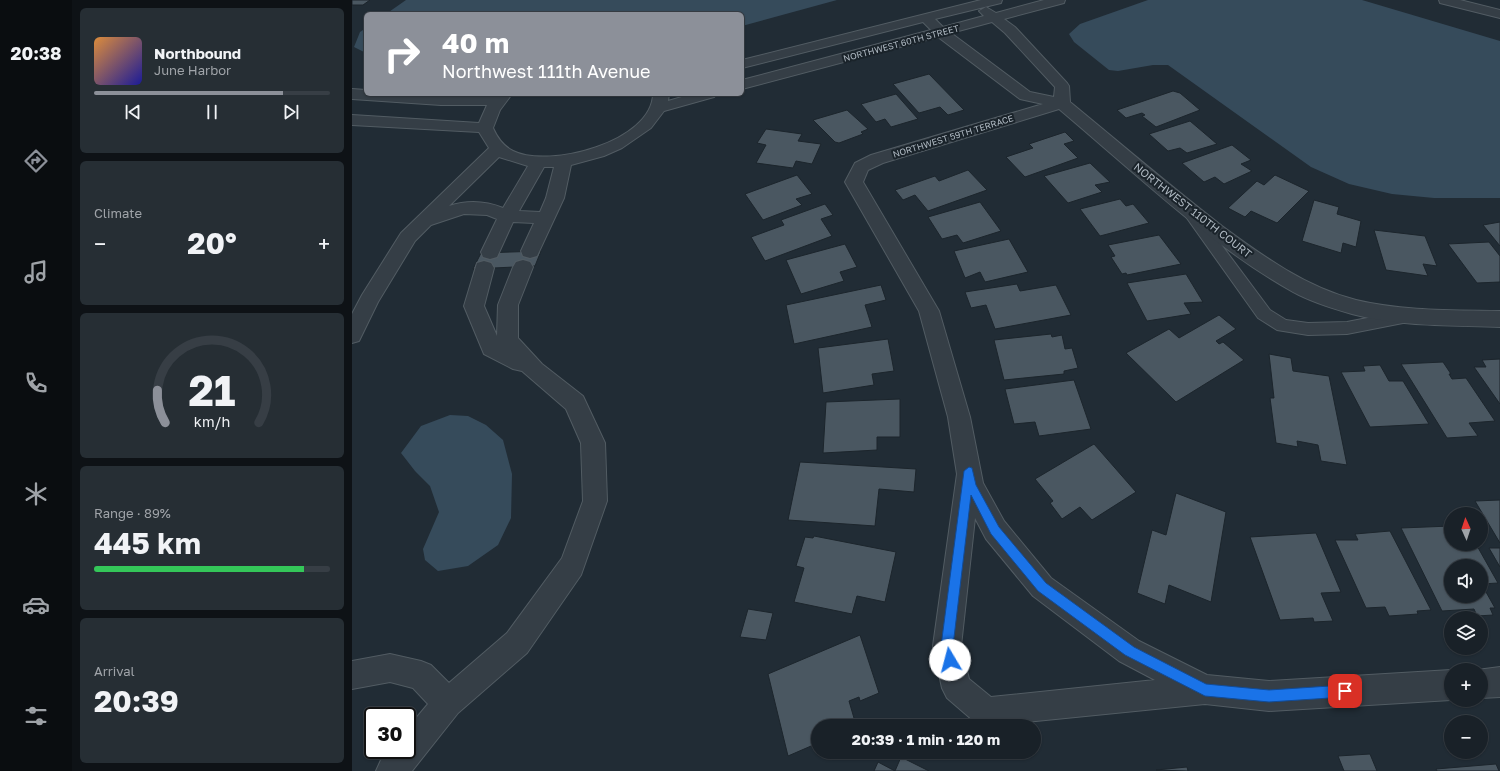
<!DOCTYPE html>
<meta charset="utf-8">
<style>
body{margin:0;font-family:"Golos Text",sans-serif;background:#262e34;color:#f1f3f6;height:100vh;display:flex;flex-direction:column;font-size:15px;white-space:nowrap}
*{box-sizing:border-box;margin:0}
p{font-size:13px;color:#9fa3a8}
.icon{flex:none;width:22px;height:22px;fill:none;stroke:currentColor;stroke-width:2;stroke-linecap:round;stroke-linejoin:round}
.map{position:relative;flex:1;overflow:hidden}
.panel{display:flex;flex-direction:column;gap:8px;padding:8px;background:#0e1216;width:280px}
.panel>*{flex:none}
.top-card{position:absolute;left:12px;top:12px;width:380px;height:84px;border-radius:6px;box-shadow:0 1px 3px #0004,0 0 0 1px #373e45;background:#8c9099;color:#fff;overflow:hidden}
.needle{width:26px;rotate:357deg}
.fabs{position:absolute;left:1092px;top:507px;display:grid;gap:8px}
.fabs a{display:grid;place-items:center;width:44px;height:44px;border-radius:50%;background:#192128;box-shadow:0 1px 3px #0004,0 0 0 1px #373e45;font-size:20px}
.speed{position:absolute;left:12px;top:707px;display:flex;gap:8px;font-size:20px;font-weight:700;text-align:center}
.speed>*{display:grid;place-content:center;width:52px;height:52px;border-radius:50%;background:#192128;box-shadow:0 1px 3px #0004,0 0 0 1px #373e45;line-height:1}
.speed .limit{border:2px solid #111;border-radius:6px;background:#fff;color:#111}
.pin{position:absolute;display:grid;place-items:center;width:34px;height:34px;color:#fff;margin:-17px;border-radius:8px;box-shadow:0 2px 6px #0006}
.me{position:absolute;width:44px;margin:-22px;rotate:352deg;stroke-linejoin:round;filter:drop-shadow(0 0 3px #0008)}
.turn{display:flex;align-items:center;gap:14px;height:84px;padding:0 12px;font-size:18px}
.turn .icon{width:52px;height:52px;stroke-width:2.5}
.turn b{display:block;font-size:28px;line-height:34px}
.big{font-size:30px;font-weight:700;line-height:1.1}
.panel .tile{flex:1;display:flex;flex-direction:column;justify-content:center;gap:6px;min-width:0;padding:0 14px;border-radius:6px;background:#262e34}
.panel .dial{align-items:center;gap:0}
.dial svg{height:104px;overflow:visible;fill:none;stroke:#373e45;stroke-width:7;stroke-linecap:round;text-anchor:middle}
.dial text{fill:#f1f3f6;stroke:none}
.song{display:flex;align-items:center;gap:12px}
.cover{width:48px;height:48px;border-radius:6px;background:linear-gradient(135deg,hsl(30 70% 55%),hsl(240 70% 35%))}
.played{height:4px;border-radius:2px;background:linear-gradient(90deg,#8c9099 80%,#373e45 80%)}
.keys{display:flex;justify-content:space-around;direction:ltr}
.heat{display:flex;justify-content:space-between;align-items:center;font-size:22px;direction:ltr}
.charge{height:6px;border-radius:3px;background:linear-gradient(90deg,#34c759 89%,#373e45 0)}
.trip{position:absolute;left:459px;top:719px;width:230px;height:40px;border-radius:20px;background:#192128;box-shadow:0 1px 3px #0004,0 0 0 1px #373e45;font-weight:700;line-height:40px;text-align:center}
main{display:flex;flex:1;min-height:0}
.menu{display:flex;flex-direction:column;width:72px;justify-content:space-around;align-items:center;background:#0a0d10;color:#9fa3a8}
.menu .icon{width:28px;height:28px}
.menu .selected{color:#8c9099}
.menu b{font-size:18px;color:#f1f3f6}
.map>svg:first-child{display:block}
</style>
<main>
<nav class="menu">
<b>20:38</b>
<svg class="icon selected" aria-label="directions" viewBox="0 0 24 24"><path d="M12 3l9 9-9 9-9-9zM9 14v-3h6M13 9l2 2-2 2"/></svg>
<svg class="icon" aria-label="music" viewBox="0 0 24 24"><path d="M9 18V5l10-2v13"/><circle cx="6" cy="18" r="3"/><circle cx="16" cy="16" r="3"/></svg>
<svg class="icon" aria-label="phone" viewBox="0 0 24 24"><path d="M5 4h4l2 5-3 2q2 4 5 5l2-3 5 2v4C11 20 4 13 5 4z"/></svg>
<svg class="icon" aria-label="climate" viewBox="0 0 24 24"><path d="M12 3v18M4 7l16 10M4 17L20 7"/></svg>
<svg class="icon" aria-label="car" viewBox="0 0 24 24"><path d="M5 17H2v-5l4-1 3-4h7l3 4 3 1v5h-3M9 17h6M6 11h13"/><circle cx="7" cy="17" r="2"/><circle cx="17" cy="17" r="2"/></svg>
<svg class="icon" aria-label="filters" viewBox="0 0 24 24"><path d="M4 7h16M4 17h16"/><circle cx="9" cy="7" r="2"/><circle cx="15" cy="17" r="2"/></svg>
</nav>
<section class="panel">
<div class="tile">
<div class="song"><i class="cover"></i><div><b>Northbound</b><p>June Harbor</p></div></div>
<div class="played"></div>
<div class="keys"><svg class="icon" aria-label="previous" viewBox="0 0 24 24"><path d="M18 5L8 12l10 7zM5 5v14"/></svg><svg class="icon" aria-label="pause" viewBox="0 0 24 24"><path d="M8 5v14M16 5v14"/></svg><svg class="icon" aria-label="next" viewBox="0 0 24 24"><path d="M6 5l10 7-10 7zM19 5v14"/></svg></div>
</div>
<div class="tile"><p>Climate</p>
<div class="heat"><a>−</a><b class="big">20°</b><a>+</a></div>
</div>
<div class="tile dial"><svg viewBox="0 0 100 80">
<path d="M14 69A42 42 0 1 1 86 69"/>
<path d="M14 69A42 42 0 0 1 8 44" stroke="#8c9099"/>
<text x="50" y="56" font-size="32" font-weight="700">21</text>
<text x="50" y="72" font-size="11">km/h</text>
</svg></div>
<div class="tile"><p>Range · 89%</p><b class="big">445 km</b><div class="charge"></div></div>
<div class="tile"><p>Arrival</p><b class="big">20:39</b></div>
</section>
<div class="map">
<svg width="1148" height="771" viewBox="0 0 1148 771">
<rect width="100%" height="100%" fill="#212c35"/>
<path fill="#364b5b" d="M54,0H485L390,26V14H34Z
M796,0H1010L1148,41V198H1082L1040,194L997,184L959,167L816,65H801L766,71L757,70L722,42L717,34L728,24Z
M14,28V53L2,47L8,32Z
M98,415L116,416L134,425L151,440L160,474L159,518L146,545L116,566L86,571L73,560L71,549L87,512L78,486L63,471L49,453L69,426Z"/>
<path fill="#4a5761" stroke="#1c252c" d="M0,0H18L11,5H0Z
M577,74L612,110L596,115L588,107L567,113L541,84Z
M821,91L828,93L848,110L804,127L790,116L793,115L790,113L774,118L765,110Z
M544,94L566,119L539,127L533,119L524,122L509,104Z
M495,110L516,129L509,132L511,134L487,143L483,142L461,120Z
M838,121L865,144L835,153L828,148L816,151L797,134Z
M414,129L450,134L446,141L469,144L460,164L444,161L441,168L404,163L414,145L405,143Z
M713,132L722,141L712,144L726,158L673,177L654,157L681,148L677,144Z
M880,145L899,160L889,164L900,171L872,184L863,177L852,182L830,163Z
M738,163L758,182L743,185L750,192L716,203L692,176Z
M616,170L635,190L576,211L563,195L551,200L543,190L583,176L587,181Z
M445,175L460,194L444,199L450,205L411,220L393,194Z
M923,175L957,191L925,223L899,211L893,217L876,208L905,181L912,185Z
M768,199L774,206L781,204L797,223L748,236L728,209Z
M962,200L987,207L985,214L1009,221L1004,247L991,243L989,253L950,241Z
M628,202L649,231L611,243L605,235L590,239L576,217Z
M473,204L481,215L469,219L480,236L413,261L399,237L432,225L429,220Z
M1148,222V246L1131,225Z
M1022,230L1073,236L1085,266L1071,264L1076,276L1034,270Z
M807,235L829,264L775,275L774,273L770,274L759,257L763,256L756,245Z
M657,239L676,272L633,282L628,272L613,278L602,251Z
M1137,242L1148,256V282L1125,283L1096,244Z
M493,244L505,267L488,272L492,281L449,294L434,260Z
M189,251L183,266L121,269L129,253Z
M834,274L851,302L832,303L839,314L795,321L775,283Z
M665,284L668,291L704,285L719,315L643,329L634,305L619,308L613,292Z
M529,285L534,300L513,305L520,327L442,344L434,305Z
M867,315L884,329L864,341L867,344L871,342L892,360L824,402L774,353L817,329L827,338Z
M699,334L700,337L710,335L713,349L720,348L726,368L712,371V374L652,380L642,340Z
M536,339L542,371L520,374L522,385L471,393L466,348Z
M917,354L939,358L941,371L977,376L995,465L969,461L966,445L945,441L946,447L924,443L918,398H922Z
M1148,359V404L1122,367H1134L1130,360Z
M1091,362L1099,374H1097L1100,379L1114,378L1143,421L1117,423L1126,436L1095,438L1049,364Z
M1028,365L1037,381H1051L1077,424L1018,427L989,372L1013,371L1011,366Z
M722,380L739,429L687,436L683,422L662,424L653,389Z
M548,399V437H525V450L471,453L474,402Z
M742,444L784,492L740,520L728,507L710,519L698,503L701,501L683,479Z
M448,462L564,469L562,492L527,489L523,526L436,520Z
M824,493L874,512L859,602L817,585L813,604L785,593L800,530L814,535Z
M1148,500V543L1123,501Z
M1099,526V544H1124L1146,583L1129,584V566H1099V596H1129V588L1131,592H1134L1143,608H1138L1141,615L1125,616L1122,609L1090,611L1049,528Z
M1038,531L1079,610L1065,611L1066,614L1037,616L1033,607L1014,608L983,540H1006L1003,534Z
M964,533L989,592L969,593L981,621L962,622L961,618L928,620L898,537Z
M462,536L544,552L533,602L505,596L500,614L442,602L452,568L444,566L453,537L461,538Z
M1137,548H1148V567Z
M396,609L421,613L414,640L388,637Z
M508,635L527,693L508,701L507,697L497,701L504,725L466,726V743L436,756L416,674Z
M1018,754L1025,771H992L986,756Z
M549,757L577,771H522L526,762L543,771Z
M1144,764L1147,771H1085L1084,769Z
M835,767L836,771L804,770Z"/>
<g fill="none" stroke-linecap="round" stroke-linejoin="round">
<defs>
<path id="service" d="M837,206L842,208L918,310L934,320L956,323L995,322L1056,310L1062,312L1064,316L1062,320L1056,322L995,334L956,335L925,330L906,318L832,214L830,211L832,208Z"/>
<path id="minor" d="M629,0H650L649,3L583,19L591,27L632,16L627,11L634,7L644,13L692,0H713L712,3L652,19L663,27L715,83L717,86L718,102C768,143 818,186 870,226C911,256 953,287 1004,300C1050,311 1100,310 1148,311V327C1099,325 1048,327 1000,314C982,309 957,301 941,292C857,245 781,171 707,109L531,163L516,170L511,182L587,311L618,417L631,483L652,521L699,578L787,641L855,675L917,681L1099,670V700L917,711L853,704L633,726L624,723L595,698L590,688L581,646L605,474L596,417L567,311L493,182L503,163L519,155L691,104L668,99L586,37L390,89V80L579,30L571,22L390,68V60ZM640,22L653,33L703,87L702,97L678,92L599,33ZM623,518L634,539L681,596L767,661L803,680L639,697L617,679L609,646Z
M1087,0H1108L1148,10V18L1088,3Z
M0,89L14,90V94L89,95L160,94L148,110L141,128C145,137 151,146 161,151C197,169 300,142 301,94H317L316,101L340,94H365L362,97L312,111L299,128L270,148L252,156L219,165L212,198L185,256L178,258L171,256L169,251L182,223L161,222L145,257L138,259L131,257L129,252L145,219L135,215L112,214L79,225L63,241L26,302L7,341L0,343V314L10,295L49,233L137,148L127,132L0,125V115L127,123L135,105H89L0,99ZM147,157L176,166L151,208C134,201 115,200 97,206ZM192,167H202L194,198L188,212L167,211Z
M171,260L178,262L181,267L166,305V338L190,364L231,396L253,443L255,501L229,575L175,653L106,713L60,771H24L29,760L37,750H55V729L76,704L61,688L38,682L0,689V661L38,654L69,661L79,665L97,683L155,633L210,558L231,501L229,443L214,409L170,371L161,369L132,354L112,306L125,263L132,261L139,263L142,268L132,306L145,336L146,305L161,267L164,262Z
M1148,667V697L1129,698V670H1125Z"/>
</defs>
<use href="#service" stroke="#525c63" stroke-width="2"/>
<use href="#minor" stroke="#525c63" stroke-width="2"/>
<use href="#service" fill="#353e46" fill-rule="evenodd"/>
<use href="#minor" fill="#353e46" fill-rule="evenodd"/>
</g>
<path fill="#1a73e8" stroke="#114b97" d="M617,467L620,468L624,485L647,527L694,583L782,647L854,684L917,690L993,685L997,687L999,691L997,695L993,697L917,702L853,696L773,655L686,591L639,534L619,495L601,646L604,660L602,665L598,666L594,665L589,646L612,471Z"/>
<g text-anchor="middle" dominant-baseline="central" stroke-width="4" stroke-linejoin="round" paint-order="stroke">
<g font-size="9" fill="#afb9c2" stroke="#1a232a">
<text transform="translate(549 43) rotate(-15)">NORTHWEST 60TH STREET</text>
<text transform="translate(601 136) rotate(-17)">NORTHWEST 59TH TERRACE</text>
</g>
<g font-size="11" fill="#afb9c2" stroke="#1a232a">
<text transform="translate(841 210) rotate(38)">NORTHWEST 110TH COURT</text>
</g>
</g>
</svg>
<div class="fabs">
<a><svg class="needle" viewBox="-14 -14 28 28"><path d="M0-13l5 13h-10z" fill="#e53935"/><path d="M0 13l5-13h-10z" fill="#9fa3a8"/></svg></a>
<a><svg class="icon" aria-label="sound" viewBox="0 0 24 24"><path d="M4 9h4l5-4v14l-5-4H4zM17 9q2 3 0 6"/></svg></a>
<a><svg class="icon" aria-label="layers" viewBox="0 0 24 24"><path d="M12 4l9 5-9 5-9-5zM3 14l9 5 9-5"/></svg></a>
<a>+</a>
<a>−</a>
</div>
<div class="speed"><div class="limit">30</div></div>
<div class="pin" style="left:993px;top:691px;background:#d93025"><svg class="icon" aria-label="arrive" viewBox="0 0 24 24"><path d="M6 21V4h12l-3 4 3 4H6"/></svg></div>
<svg class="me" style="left:598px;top:660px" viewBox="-20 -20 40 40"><circle r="19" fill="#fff"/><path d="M0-13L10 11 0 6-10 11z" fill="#1a73e8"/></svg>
<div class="trip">20:39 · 1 min · 120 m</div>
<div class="top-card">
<div class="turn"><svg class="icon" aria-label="right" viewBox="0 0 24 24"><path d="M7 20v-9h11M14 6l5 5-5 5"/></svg><div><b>40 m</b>Northwest 111th Avenue</div></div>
</div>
</div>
</main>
